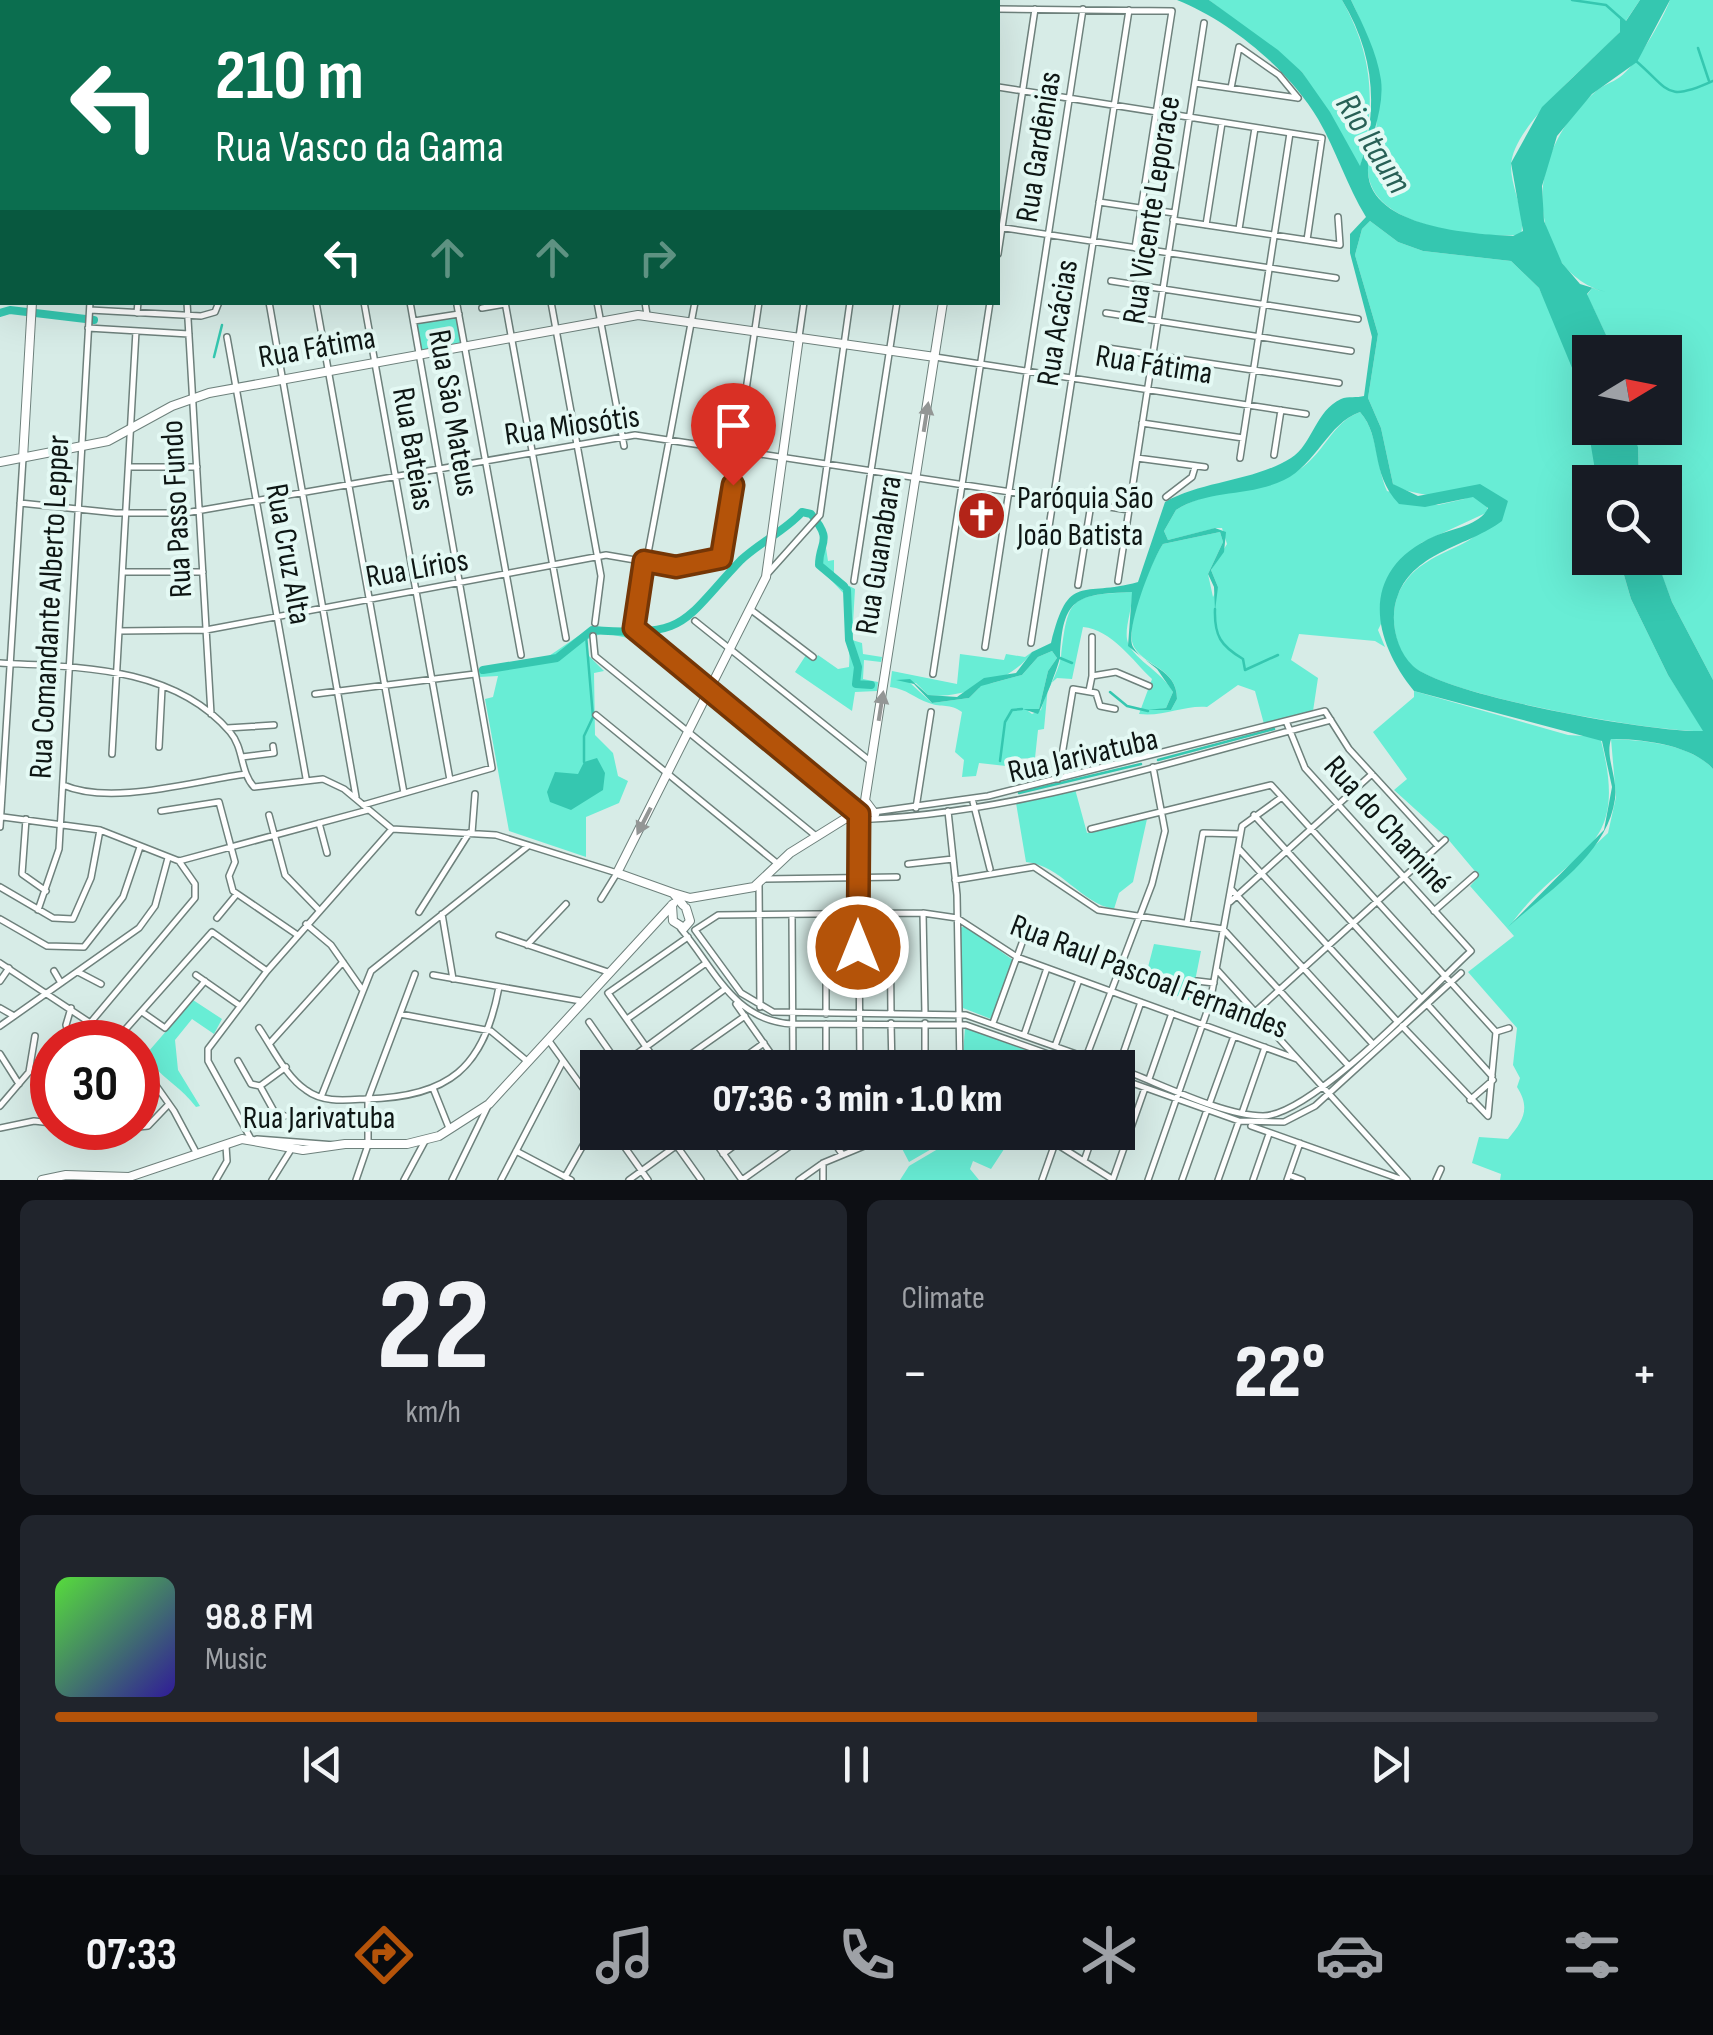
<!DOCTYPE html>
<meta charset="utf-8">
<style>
body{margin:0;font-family:"Sofia Sans Condensed",sans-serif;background:#20242c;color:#f1f3f6;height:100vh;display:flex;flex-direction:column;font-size:38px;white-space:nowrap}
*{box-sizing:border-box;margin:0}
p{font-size:32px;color:#9ea1a6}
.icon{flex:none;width:55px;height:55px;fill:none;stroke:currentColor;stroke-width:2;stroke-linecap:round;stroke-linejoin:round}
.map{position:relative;height:1180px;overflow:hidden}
.drawer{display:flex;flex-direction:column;gap:20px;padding:20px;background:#0d0f14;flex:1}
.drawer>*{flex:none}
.hud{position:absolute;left:0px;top:0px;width:1000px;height:305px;box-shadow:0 10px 40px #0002;background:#0b6e4f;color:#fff;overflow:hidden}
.needle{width:65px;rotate:80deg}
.tools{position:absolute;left:1572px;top:335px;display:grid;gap:20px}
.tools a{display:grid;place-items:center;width:110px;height:110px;border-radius:0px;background:#171b24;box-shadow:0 10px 40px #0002;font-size:50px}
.speed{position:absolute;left:30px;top:1020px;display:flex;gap:20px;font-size:50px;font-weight:700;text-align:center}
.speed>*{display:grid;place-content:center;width:130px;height:130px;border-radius:50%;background:#171b24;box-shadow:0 10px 40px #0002;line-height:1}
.speed .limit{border:15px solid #d22;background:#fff;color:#111}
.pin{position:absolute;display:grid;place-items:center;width:85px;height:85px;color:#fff;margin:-102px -42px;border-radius:50% 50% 50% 0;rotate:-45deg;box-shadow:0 0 10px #0007}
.pin .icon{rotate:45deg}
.me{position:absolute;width:110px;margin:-55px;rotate:0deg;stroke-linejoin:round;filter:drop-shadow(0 0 8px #0008)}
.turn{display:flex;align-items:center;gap:35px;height:210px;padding:0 50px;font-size:45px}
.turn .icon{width:130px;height:130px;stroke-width:2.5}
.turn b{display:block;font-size:70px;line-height:85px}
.lanes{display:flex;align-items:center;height:95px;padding:0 50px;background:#0003;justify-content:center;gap:50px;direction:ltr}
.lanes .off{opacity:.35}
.big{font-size:75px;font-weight:800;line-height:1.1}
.drawer .tile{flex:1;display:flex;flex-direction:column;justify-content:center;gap:15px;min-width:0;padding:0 35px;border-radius:15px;background:#20242c}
.drawer .dial{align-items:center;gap:0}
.dial b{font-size:130px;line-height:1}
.song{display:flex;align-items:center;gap:30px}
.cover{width:120px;height:120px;border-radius:15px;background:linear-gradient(135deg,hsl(110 70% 55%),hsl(250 70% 35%))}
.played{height:10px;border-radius:5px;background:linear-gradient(90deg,#b45309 75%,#363941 75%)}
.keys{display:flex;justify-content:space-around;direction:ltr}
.heat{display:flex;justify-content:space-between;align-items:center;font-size:55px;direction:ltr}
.drawer .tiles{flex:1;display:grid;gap:20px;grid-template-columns:1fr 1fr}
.tile:last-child{grid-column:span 2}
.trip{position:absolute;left:580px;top:1050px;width:555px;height:100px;border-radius:0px;background:#171b24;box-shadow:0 10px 40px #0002;font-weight:800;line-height:100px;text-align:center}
.tabs{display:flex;height:160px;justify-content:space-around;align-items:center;background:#090b0e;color:#9ea1a6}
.tabs .icon{width:70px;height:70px}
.tabs .on{color:#b45309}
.tabs b{font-size:45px;color:#f1f3f6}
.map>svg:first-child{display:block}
</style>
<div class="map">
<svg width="1713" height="1180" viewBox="0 0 1713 1180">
<rect width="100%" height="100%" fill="#d7ece7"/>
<path fill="#68edd5" d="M1209,0H1342C1374,57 1376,105 1360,168L1302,72Z
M1351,0H1640L1625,22L1620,18V32C1593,61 1512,125 1511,166C1511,189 1526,212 1521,235C1480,238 1372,229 1368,172C1367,160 1375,147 1376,135C1379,80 1375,49 1351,0Z
M1670,0H1713V680L1672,602L1656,560L1665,558V482H1639L1638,447L1633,428H1665V352H1614L1587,295L1592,288L1601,291C1573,281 1555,261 1547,231C1532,180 1555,127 1594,93C1602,85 1612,83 1620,77C1636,66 1663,19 1670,0Z
M1370,221L1398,242L1423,251L1511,261L1539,288L1572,358L1589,415L1597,482H1590V558H1619L1631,599L1668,675L1704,731C1657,733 1439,695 1410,664C1394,646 1389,615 1399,592C1413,564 1438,556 1464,543C1480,536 1495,514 1508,501C1479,498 1411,499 1393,484L1381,428L1368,398L1378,334L1355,255L1362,229Z
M456,316L461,344L420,351L415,323Z
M1360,412C1378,432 1376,466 1387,491L1438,505L1473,497L1486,503L1488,512L1421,543L1378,630L1385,647L1375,641L1299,634L1291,660L1318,678L1313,711L1264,724L1255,691L1238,685L1207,707C1184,705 1164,717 1139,714L1152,679C1132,660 1112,630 1083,627L1072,679L1057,678L1048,686L1044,729L1038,730L1035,758L1009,759L1006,766L979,763L976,776L962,777L964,760L955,752L962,712C950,703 942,708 929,703C914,698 907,689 890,687L892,671L957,684L960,654L1004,660L1006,654L1025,657L1032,652C1015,679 959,700 928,695L916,683L909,682L932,703L969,698L981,686L1022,675L1038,657L1052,651L1057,658L1048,671L1039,709L1028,711L1032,714L1041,710C1045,693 1058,674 1061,657C1068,598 1069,595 1132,592C1133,607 1125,625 1127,639C1130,658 1162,671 1173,692L1166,708L1154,710H1171L1177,699C1177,668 1147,668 1134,647C1123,629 1151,561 1163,544L1220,532L1223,542L1208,574L1213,597L1218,587L1211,570L1227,544L1222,528H1216L1168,540L1164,531L1176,510C1212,487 1259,492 1297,471C1323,456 1332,422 1360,412Z
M822,522L828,561L834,560V578L855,589L852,640L862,643L863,654L882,657L881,662L864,660L863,679L878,682L877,691L855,692L852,711L795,672L806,655L814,661L818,655L838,669L849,667C851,644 845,621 846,596L816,564L823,549L819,526Z
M593,626L625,630L628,638L603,633L586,640L588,655L604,671L594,673L595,735L613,753L618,776L628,781L619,803L586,817V857L509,831L485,699L493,697L498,676L479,677L478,669L546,658Z
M1414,691L1568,735L1600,737C1633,857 1568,846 1512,923L1608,833L1616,797L1611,739C1643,740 1691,744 1713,769V1180H1500L1501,1174L1472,1163L1479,1137L1508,1139C1523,1121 1531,1109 1517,1087L1520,1078L1513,1065L1517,1028L1468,972L1514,936L1470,886L1479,876L1447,838L1394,790L1407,779L1373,732L1414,697Z
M1075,789L1087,833L1147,819L1133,882L1119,893L1114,909C1080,903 1061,865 1026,862L1016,803Z
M965,926L1013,960L991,1019L963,1008L960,928Z
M1154,944L1201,951L1191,1001L1120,975L1127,966L1147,971Z
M193,1000L222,1019L214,1034L192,1019L175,1040L178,1070L200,1106L196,1107C182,1088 166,1081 152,1064L148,1066L142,1059Z
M965,1028L1043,1056L1039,1067L962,1068Z
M835,1133H959L909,1162L896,1137L888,1133L846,1150Z
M965,1133H1000L1010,1140L991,1169L973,1161L970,1169L979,1180H900L909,1166Z"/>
<path fill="#35c7b0" d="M1177,0H1209L1278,50L1302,72L1330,112L1360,166C1379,108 1374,53 1342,0H1351C1363,25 1377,52 1381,80C1385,112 1367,141 1368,172C1370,228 1474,234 1513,236L1523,231L1511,163L1542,107L1620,32V16L1626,21L1640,0H1670L1637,62L1592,94L1557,136L1542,186L1544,221L1562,263L1580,284L1606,292L1592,288L1587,294L1614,352H1590V428H1633L1638,447L1639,482H1597L1582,392L1539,288L1511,261L1423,251L1398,242L1370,221L1362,229L1355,255L1378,334L1368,398L1381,428L1393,484L1418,496L1480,484L1508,501L1502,521C1469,546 1415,551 1398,595C1389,617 1395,649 1413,666C1446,696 1655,733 1703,731L1668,675L1631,599L1619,558H1656L1672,602L1713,680V769C1692,745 1643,739 1611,739C1605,758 1618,777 1615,799C1607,855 1548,891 1508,927L1604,830L1612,787L1602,741L1414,691C1370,637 1360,569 1435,536C1451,529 1481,525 1488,508L1473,497L1425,507L1399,504C1369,472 1383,438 1360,412C1328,423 1316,465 1284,480C1250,497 1208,489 1176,510L1164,531L1168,540L1215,528L1226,532L1224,552L1211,570L1218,587L1215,611L1214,587L1208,574L1223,542L1220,532L1163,544C1153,558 1124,631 1133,647C1146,668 1177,668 1177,699L1171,710H1147L1166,708L1173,692L1157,669L1128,646L1132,592C1075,594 1063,599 1060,656C1060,663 1042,707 1038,714L1023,709H1039L1048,671L1057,658L1052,651L1038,657L1022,675L981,686L969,698L932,703L914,684L896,680L910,679L928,695L957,697L984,678L1016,673L1032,652L1051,643C1069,571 1081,598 1138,582L1165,502C1205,480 1252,482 1291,458C1313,444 1315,411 1341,399C1348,396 1357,398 1364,396L1372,337L1350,253V234L1366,217C1347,186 1336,150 1318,119C1289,70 1230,21 1177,0Z
M597,758L605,773L603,790L571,810L550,802L547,792L555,772L578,774L584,762Z"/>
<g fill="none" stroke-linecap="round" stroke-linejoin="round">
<path stroke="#35c7b0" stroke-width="2.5" d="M1572,0L1606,5L1624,21
M1698,48L1709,81
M1636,61C1670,90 1665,103 1713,81
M214,357L222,325
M1215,609C1214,636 1221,646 1243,659L1245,670L1278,655
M1060,658L1072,663
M1110,692L1127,706L1148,711
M1158,760L1274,729
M1000,761L1005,722L1012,710L1022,709
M584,762V736L593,717L586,635
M1019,793L1141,764"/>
<path stroke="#35c7b0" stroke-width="8" d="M0,313L10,310L94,320
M847,590L849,640L858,667L856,684L871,685
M483,670L557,658L592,630C689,637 680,624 741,560C760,542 785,531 802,512L811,514C834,542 819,541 819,565L844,586"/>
<defs>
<path id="minor" d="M153,0L157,2
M747,0L751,2
M846,0L849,2
M943,0L944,2
M950,0L960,2
M5,2V0
M688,2L689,0
M911,2L917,0
M998,9L1172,11L1135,248
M0,41L2,21
M0,77L2,78
M1195,83L1298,98
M998,87L1322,138L1307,240
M1231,88L1239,47L1279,75L1298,98
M0,105H2
M1099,202L1174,213
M1173,220L1340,245L1338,217
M1206,225L1222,123
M998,227L1336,278
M1239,229L1255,128
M998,254L1035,9
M1111,281L1358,319
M187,302L211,714
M269,302L356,797
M316,302L404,793
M364,302L450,780
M505,302L566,638
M551,302L601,576L595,623
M597,302L624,446
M645,302L647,315
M695,302L634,628L857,812
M457,305L521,655
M482,308L505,304
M90,310L201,316L215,312L219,302
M137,313L138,302
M1106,313L1351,351
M414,321L459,314
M88,328L189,334
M227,337L306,778
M799,337L804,302
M1101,347L1339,383
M935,357L1306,414
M1142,423L1243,438
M1274,455L1281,410
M1137,458L1205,467
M1240,458L1290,133
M130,467H197
M1166,497L1192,477L1195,467
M20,503L116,513H185L635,435L1129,510
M123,572H203
M769,572L820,515L850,302
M854,581L897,302
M1118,581L1204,23
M1078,585L1091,504
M750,609L813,657
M695,621L870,761
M119,631L206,630L606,555L676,567L721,559L759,302
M593,636L595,656L816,836
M1092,637V676
M1031,643L1129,10
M985,647L1083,9
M0,663C78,667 174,666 230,732C244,748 240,772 254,787L323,779L344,789L392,829L496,835L617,873L601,899
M933,674L990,302
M1089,691L1092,676L1116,672L1149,686
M315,694L475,674
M596,715L778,864
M227,728L274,725
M159,747L162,688
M112,754L136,331
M242,757L274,753L273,746
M1058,779L1073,689L1096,693L1100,706L1115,709
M63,785C111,806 194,781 246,774
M973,802L990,869
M363,805L492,768L410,302
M916,808L931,712
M161,811L219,802L235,862L229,876L233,891L296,934
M948,811L957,895L960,1068
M859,814L988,796L1325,711L1349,749L1438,846
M269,815L285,875L318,909
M1254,815L1420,997
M3,817L100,830L179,861L368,810
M26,819L22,874L46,891
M846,820C1009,817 1174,760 1331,720
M858,821L860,1068
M319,823L327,853
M0,827L23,458
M1091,829L1271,785L1496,1032
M472,833L475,794
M1239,849L1396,1020
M908,864L953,859
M765,879L897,877
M955,880L1034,867L1098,910L1223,929L1347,1064
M759,885L760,1007
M0,887L53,918L73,919L91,878L100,830
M1232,890L1371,1042
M1230,902L1372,774
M38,910L59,849L90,302
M1434,911L1475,875
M419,912L469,833
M890,913L891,1014
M923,913L925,1014
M442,914L453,979
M826,914V1014
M792,915L793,1068
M217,918L236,895
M0,919L47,946L84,947L123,897L140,847
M1187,923L1203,833L1240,834
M306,924L331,945L361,988
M681,929C715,969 733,1021 793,1024L966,1025L1088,1068
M695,930L718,915L923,913L957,918L1017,957L1297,1059
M695,930L741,993L773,1012L966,1015L1116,1068
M499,935L608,972
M527,945L566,904
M0,963L119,1042
M54,971L61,983
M1218,971L1407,1180
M78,972L101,984
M196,975L239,1005
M433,975L581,1001
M0,981L9,968
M1197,981L1214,983
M1141,1002L1118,1068C1157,1082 1223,1116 1263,1116C1313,1115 1430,989 1471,951L1305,768L1286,721
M736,1004L781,1068
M1427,1004L1492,1076
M0,1008L14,1016
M142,1012L165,1028L205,981
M1255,1012L1445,840
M400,1014L491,1031L527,1061
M627,1019L706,963
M91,1022L195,898V884L179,861
M589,1022L619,1065
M891,1023L892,1068
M925,1023V1068
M993,1023L1022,943
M826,1024V1068
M0,1026L139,928L155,906L168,858
M1402,1026L1488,1116L1496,1032
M259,1028C272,1047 286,1077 306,1090C323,1103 346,1100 366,1099C449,1097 484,1068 499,987
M1496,1032L1509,1028
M1024,1035L1047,968
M116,1040L212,932L267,971
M549,1041L598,1109
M71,1042L66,1025L71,1008
M270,1043L343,962
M1055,1046L1079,980
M0,1054L19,1084
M138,1060L174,1111L197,1154
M1085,1060L1152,884L1165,831L1153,767
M238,1061L251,1084L260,1086
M620,1066L725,989
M661,1068L608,993L688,937
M671,1068L745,1016
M729,1068L764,1043
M1118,1078L1239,1121L1284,1122L1315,1106L1461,973
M1149,1079L1172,1013
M260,1086L275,1113L285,1116
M260,1086L286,1067
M433,1088L449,1128
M321,1097L371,971L528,846
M1470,1100L1493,1080
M1210,1102L1234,1036
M0,1106L29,1072L35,1036
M1242,1113L1265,1047
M1251,1126L1403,1180
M0,1128L34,1121L52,1123
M70,1128L100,1131L148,1126L169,1104
M614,1132L648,1180
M667,1132L701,1180
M708,1132L742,1180
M827,1132L842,1154
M251,1139L208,1061V1049L267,971L392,829
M257,1139L335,1145
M1055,1143L1112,1179
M516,1151L571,1180
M723,1154L752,1132
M1084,1161L1094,1132
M1289,1175L1302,1180
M565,1177L598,1119
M1113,1179L1145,1088
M216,1180L227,1161L226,1146
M272,1180L292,1148
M356,1180L368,1145V1099L415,974
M404,1180L425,1141
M452,1180L489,1104
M501,1180L563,1061
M629,1180L695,1132
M742,1180L810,1132
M799,1180L823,1163L886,1137
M823,1180V1163
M1042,1180L1059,1132
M1148,1180L1210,1003L1242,826L1282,797
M1182,1180L1207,1110
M1218,1180L1239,1121
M1253,1180L1269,1134
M1287,1180L1300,1143
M1436,1180L1441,1169"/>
<path id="major" d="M897,0L898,2
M54,2V0
M23,458L32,302
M0,462L108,441L172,406L209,393L638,315L935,357
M866,802L875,814
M673,893L690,898L754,887L790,853L864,807L943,302
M672,905L673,921L684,928L690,921L686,908
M683,905L673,893L617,873L766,577L799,337
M42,1180L66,1175L129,1177L242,1139L303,1150L345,1144H407L439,1136L489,1104L673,904"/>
</defs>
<use href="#minor" stroke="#6e817c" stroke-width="8"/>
<use href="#major" stroke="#6e817c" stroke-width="10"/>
<use href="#minor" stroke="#fff" stroke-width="5"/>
<use href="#major" stroke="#fff" stroke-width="8"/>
</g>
<defs><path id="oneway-solid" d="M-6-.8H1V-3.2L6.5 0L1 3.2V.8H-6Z" transform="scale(2.5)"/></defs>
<g fill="#939695">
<use href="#oneway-solid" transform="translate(926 417) rotate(-81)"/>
<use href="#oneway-solid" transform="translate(881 706) rotate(-81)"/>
<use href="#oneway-solid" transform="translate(644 821) rotate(117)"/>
</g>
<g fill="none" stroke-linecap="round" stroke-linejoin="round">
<defs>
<path id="route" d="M733,485L721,558L676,567L644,561L634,628L859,814L858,947"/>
</defs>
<use href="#route" stroke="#753606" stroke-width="25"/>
<use href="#route" stroke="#b45309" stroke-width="18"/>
</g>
<defs>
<symbol id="church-disc" viewBox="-11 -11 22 22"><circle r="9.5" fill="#b32418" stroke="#e4f9f4"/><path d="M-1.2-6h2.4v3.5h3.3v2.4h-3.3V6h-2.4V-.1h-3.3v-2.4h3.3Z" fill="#fff"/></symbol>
</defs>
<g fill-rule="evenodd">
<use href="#church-disc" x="954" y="488" width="55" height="55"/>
</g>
<g text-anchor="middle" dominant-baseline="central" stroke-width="8" stroke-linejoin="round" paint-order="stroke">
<g font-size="32" fill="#0e1614" stroke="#e4f9f4">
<text transform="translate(1039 147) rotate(-81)">Rua Gardênias</text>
<text transform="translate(1152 210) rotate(-81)">Rua Vicente Leporace</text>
<text transform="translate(1058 323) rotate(-81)">Rua Acácias</text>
<text transform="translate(317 348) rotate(-10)">Rua Fátima</text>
<text transform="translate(1154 365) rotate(9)">Rua Fátima</text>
<text transform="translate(453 413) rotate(80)">Rua São Mateus</text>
<text transform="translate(572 426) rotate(-8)">Rua Miosótis</text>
<text transform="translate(413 449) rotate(80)">Rua Bateias</text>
<text transform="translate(177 509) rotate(-93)">Rua Passo Fundo</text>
<text transform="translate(288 554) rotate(80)">Rua Cruz Alta</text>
<text transform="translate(879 555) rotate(-81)">Rua Guanabara</text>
<text transform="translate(417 569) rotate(-10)">Rua Lírios</text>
<text transform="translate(50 607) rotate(-87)">Rua Comandante Alberto Lepper</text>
<text transform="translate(1083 756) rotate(-13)">Rua Jarivatuba</text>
<text transform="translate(1387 825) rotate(48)">Rua do Chaminé</text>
<text transform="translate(1149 977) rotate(21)">Rua Raul Pascoal Fernandes</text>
<text x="319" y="1118">Rua Jarivatuba</text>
</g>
<g font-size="32" fill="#0e1614" stroke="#e4f9f4" text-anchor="start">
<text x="1017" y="498">Paróquia São<tspan x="1017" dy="37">João Batista</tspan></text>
</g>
<g font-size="35" font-style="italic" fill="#286056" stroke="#e4f9f4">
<text transform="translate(1373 144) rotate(58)">Rio Itaum</text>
</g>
</g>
</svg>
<div class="tools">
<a><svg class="needle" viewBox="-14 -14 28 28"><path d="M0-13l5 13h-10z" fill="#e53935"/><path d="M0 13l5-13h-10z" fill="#9ea1a6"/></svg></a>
<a><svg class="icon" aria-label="search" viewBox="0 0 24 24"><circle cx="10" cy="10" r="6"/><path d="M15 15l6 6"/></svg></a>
</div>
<div class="speed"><div class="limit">30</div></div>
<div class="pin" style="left:733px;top:485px;background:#d93025"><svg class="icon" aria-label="arrive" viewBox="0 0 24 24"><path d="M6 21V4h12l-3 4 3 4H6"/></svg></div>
<svg class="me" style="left:858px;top:947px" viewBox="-20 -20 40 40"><circle r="17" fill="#b45309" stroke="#fff" stroke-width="3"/><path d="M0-11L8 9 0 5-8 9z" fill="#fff"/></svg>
<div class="trip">07:36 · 3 min · 1.0 km</div>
<div class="hud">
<div class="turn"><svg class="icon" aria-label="left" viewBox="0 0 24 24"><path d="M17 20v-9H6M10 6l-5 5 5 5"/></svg><div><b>210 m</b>Rua Vasco da Gama</div></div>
<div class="lanes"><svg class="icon" aria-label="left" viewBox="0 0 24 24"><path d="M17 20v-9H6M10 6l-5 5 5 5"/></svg><svg class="icon off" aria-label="ahead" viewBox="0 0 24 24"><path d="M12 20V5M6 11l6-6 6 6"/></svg><svg class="icon off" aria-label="ahead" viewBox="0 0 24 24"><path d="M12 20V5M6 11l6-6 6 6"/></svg><svg class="icon off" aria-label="right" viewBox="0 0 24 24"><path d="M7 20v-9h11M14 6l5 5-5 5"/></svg></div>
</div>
</div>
<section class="drawer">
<div class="tiles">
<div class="tile dial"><b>22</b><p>km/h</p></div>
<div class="tile"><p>Climate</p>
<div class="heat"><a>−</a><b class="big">22°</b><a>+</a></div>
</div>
<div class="tile">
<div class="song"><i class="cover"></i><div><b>98.8 FM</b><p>Music</p></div></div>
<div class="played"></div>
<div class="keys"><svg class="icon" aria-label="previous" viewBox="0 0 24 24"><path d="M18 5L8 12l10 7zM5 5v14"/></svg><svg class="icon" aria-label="pause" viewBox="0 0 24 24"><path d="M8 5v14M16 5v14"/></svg><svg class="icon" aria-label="next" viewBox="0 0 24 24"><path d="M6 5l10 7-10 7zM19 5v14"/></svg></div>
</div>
</div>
</section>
<nav class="tabs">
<b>07:33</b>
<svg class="icon on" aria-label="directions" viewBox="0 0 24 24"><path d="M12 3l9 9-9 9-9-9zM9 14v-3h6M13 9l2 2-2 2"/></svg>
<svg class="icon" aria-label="music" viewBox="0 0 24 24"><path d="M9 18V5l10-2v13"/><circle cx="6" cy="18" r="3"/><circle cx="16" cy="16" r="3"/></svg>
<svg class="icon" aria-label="phone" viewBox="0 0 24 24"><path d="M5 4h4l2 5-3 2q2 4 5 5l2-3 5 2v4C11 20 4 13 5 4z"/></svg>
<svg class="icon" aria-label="climate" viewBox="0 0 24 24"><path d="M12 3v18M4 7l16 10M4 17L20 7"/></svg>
<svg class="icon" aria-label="car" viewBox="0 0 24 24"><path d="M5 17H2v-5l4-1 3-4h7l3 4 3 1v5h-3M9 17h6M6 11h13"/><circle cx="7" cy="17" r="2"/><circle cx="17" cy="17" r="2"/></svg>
<svg class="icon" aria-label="filters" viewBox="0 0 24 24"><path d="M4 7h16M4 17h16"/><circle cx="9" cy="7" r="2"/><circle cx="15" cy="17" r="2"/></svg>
</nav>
